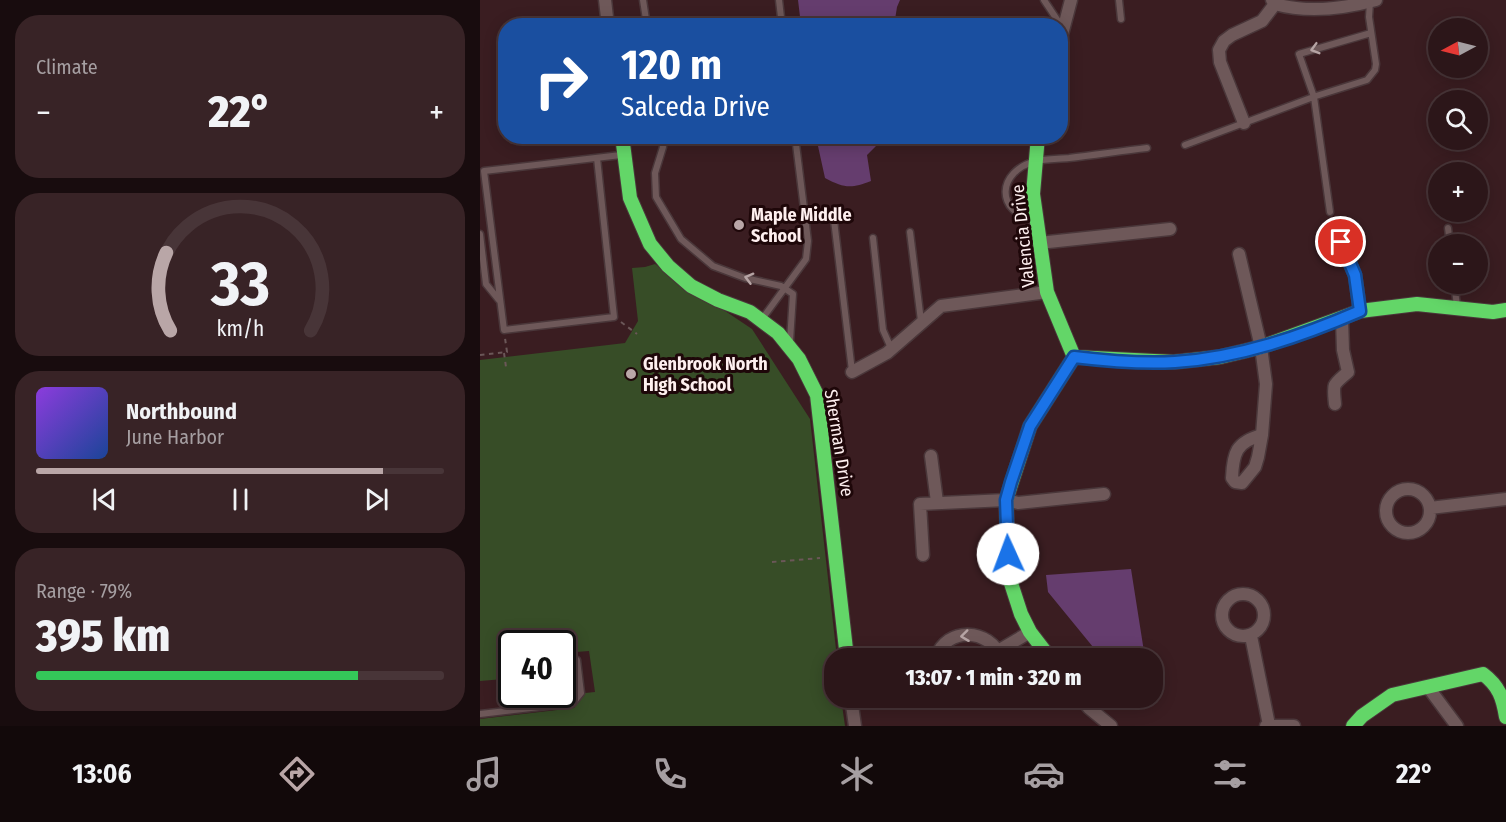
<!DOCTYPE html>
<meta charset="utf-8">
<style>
body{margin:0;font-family:"Fira Sans Condensed",sans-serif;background:#382326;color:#f1f3f6;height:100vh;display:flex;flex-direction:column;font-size:22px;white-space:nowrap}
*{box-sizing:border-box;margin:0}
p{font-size:20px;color:#a69fa2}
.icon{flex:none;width:33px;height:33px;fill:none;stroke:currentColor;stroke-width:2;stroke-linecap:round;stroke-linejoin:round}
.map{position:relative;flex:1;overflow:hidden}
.side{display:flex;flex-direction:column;gap:15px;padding:15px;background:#180c0e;width:480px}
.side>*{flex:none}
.guide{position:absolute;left:18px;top:18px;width:570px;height:126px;border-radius:24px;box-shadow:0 3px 15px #0003,0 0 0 2px #483538;background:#1a4fa0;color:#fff;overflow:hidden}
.needle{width:39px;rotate:263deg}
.controls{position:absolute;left:948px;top:18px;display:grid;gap:12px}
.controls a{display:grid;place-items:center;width:60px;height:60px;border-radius:50%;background:#2c1619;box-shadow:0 3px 15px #0003,0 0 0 2px #483538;font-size:30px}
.speed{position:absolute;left:18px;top:630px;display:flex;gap:12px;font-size:30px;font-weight:700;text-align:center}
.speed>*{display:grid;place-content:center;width:78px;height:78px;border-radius:50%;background:#2c1619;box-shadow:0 3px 15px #0003,0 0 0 2px #483538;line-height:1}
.speed .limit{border:3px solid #111;border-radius:9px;background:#fff;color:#111}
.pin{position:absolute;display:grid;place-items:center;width:51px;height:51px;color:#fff;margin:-26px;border:3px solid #fff;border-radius:50%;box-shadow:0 2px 6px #0007}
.me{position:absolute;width:66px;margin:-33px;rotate:358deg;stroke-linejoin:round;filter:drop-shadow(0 0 4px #0008)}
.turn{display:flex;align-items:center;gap:21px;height:126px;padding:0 24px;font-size:27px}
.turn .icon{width:78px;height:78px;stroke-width:2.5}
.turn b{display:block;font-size:42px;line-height:51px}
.big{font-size:45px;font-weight:800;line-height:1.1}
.side .tile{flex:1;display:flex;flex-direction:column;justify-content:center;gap:9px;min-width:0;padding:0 21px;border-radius:24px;background:#382326}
.side .dial{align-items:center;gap:0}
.dial svg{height:156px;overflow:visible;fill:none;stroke:#483538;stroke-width:7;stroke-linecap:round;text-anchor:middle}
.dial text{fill:#f1f3f6;stroke:none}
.song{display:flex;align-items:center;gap:18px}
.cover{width:72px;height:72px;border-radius:9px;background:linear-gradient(135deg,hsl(270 70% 55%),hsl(220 70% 35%))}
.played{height:6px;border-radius:3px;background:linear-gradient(90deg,#b9a6a7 85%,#483538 85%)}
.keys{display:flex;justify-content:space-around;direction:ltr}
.heat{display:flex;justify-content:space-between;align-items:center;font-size:33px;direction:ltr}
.charge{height:9px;border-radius:4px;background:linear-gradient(90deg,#34c759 79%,#483538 0)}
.trip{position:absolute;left:344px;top:648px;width:339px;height:60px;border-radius:24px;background:#2c1619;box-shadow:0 3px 15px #0003,0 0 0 2px #483538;font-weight:800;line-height:60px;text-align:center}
.dock{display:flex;height:96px;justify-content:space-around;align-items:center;background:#12090a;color:#a69fa2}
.dock .icon{width:42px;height:42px}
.dock .current{color:#b9a6a7}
.dock b{font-size:27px;color:#f1f3f6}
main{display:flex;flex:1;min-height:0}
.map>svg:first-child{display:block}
</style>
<main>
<section class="side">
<div class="tile"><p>Climate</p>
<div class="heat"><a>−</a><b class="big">22°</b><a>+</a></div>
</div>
<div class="tile dial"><svg viewBox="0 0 100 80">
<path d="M14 69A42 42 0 1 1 86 69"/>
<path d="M14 69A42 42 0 0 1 12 29" stroke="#b9a6a7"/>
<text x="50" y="56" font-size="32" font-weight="700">33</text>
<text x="50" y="72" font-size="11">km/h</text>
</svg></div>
<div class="tile">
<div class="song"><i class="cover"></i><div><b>Northbound</b><p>June Harbor</p></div></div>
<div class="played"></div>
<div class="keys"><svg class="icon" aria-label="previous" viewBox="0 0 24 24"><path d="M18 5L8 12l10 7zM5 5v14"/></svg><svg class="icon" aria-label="pause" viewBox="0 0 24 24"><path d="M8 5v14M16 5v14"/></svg><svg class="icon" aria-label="next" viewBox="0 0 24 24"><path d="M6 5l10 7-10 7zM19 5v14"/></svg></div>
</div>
<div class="tile"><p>Range · 79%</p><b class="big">395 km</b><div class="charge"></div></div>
</section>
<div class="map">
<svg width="1026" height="726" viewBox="0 0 1026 726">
<rect width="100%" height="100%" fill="#3a1d21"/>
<path fill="#374d27" d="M175,264L272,329L330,419L357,658H354V698H361L365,726H0V719L94,708L105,693L115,692L109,651L83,653L82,644H32L31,659L23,660L24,679L0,681V360L145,343L158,321L152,268L165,267Z"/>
<path fill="#653d6e" d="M318,0H420L417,7L414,26L321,25Z
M336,137V136L431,137L396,146L387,155L391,181C371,189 364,188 345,178Z
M651,569L665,658H622L568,592L566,575Z"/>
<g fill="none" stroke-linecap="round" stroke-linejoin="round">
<defs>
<path id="lane" d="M163,0L167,26
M299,0L302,26
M564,0L582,27
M639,0L641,19
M181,136L183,147L175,173L176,197L201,239L233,266L265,278L301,286L313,294L310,341
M705,145L836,96L887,80L895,70L896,64L889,17L890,2
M117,158L134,317L24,330L4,171L141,155
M850,212L834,97L819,54L891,33
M354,220L372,371
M556,221C514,212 517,171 556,161C566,159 578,159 589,158C615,155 641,151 667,148
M968,228L970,244
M430,232L441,321
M0,234L6,284L19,300
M393,238L403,330L411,348
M974,284L977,305
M282,319L326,259L328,241L315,136
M0,714L93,703L101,693L97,660"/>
<path id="street" d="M125,0L128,26
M795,4C827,13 863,9 896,0
M580,42L591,0
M764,123L740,62L739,50L744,41L752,35L782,21L795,4L792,0
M860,242L875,275L880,311
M559,243L690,229
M759,254L781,347L786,384L782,435L778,457L775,467L762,483L755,482L752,478C753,453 756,442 782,435
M372,372L407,353L461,306L567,292
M855,404C853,383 852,386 868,372L863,350L862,319
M451,456L457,502
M906 511a22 22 0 1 1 44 0a22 22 0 1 1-44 0Z
M950,508L1026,499
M443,555L440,504L526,500L538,503L624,494
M742 615a21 21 0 1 1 42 0a21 21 0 1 1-42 0Z
M771,636L789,725
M518,651L550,632
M456,658C466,626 510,628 521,658
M948,687L977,726
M371,698L375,726
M472,698L489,702L505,698
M601,698L609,708L631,726
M786,726H814"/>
<path id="fast" d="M142,136L150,198L170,244L188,266L211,286L238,300L270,312L298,333L319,359L337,395L367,658
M558,136L553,194L567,292L594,357L550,426L526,500L529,577L541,614L550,632L570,658
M594,357L694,362L740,357L781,347L880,311L937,304L1013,312L1026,310
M873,726L882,716L912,695L1003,674C1019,686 1023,698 1026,717"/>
</defs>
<use href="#lane" stroke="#4a373a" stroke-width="9"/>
<use href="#street" stroke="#4a373a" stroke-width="15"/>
<use href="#fast" stroke="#4a373a" stroke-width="16"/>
<path stroke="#6b5758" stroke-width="2" stroke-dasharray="4.5 4.5" stroke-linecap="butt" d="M141,322L157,334
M24,353L26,367
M0,355L27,352L25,338
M292,562L340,558"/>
<use href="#lane" stroke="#6e5859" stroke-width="6"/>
<use href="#street" stroke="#6e5859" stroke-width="12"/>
<use href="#fast" stroke="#63d668" stroke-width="14"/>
</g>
<defs><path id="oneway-chevron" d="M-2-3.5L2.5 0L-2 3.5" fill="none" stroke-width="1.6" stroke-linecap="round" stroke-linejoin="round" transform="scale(1.5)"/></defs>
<g stroke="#b6a4a4">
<use href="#oneway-chevron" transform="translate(835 49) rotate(164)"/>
<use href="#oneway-chevron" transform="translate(269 278) rotate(-165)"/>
<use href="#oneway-chevron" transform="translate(485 636) rotate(173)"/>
</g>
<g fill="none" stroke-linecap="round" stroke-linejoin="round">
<defs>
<path id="route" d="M528,554L526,500L531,482L550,426L594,357C627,361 662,364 695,362C759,358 822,336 880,311L875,275L861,242"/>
</defs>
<use href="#route" stroke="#114b97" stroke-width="15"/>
<use href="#route" stroke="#1a73e8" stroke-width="10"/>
</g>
<g fill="#b9a6a7" stroke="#1e0709" stroke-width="2">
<circle cx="259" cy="225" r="6"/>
<circle cx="151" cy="374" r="6"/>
</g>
<g text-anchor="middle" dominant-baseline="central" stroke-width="6" stroke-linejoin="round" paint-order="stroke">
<g font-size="18" font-weight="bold" fill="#feefef" stroke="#1e0709" text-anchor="start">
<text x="271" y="215">Maple Middle<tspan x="271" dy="21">School</tspan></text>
<text x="163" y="364">Glenbrook North<tspan x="163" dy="21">High School</tspan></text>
</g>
<g font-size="18" fill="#feefef" stroke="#1e0709">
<text transform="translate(543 236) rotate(-96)">Valencia Drive</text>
<text transform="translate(359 443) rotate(81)">Sherman Drive</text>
</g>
</g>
</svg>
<div class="controls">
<a><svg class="needle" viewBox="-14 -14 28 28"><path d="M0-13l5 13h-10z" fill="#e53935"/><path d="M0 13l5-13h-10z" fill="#a69fa2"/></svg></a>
<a><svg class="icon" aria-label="search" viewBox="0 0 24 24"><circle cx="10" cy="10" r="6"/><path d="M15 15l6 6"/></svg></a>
<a>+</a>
<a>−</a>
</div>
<div class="speed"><div class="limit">40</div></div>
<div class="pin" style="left:861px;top:242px;background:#d93025"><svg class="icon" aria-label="arrive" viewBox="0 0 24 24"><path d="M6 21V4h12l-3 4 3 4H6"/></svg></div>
<svg class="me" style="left:528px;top:554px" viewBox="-20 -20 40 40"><circle r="19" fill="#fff"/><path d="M0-13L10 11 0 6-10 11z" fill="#1a73e8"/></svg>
<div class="trip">13:07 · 1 min · 320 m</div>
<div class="guide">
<div class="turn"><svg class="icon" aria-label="right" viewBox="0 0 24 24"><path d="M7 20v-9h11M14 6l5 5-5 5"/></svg><div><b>120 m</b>Salceda Drive</div></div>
</div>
</div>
</main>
<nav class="dock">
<b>13:06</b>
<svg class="icon current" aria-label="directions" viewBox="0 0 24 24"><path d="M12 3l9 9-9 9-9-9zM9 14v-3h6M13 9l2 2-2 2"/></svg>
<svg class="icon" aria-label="music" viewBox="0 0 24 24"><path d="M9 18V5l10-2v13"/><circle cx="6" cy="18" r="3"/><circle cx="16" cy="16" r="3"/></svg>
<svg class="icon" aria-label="phone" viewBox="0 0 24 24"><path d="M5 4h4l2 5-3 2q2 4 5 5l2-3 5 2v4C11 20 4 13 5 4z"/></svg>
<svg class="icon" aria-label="climate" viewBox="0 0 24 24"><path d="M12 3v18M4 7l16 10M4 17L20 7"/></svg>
<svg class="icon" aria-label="car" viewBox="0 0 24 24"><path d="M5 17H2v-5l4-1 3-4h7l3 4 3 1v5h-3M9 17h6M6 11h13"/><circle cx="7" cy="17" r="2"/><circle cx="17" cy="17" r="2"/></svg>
<svg class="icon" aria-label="filters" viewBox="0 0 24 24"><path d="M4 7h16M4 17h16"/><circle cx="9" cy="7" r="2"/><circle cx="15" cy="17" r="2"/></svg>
<b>22°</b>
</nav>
